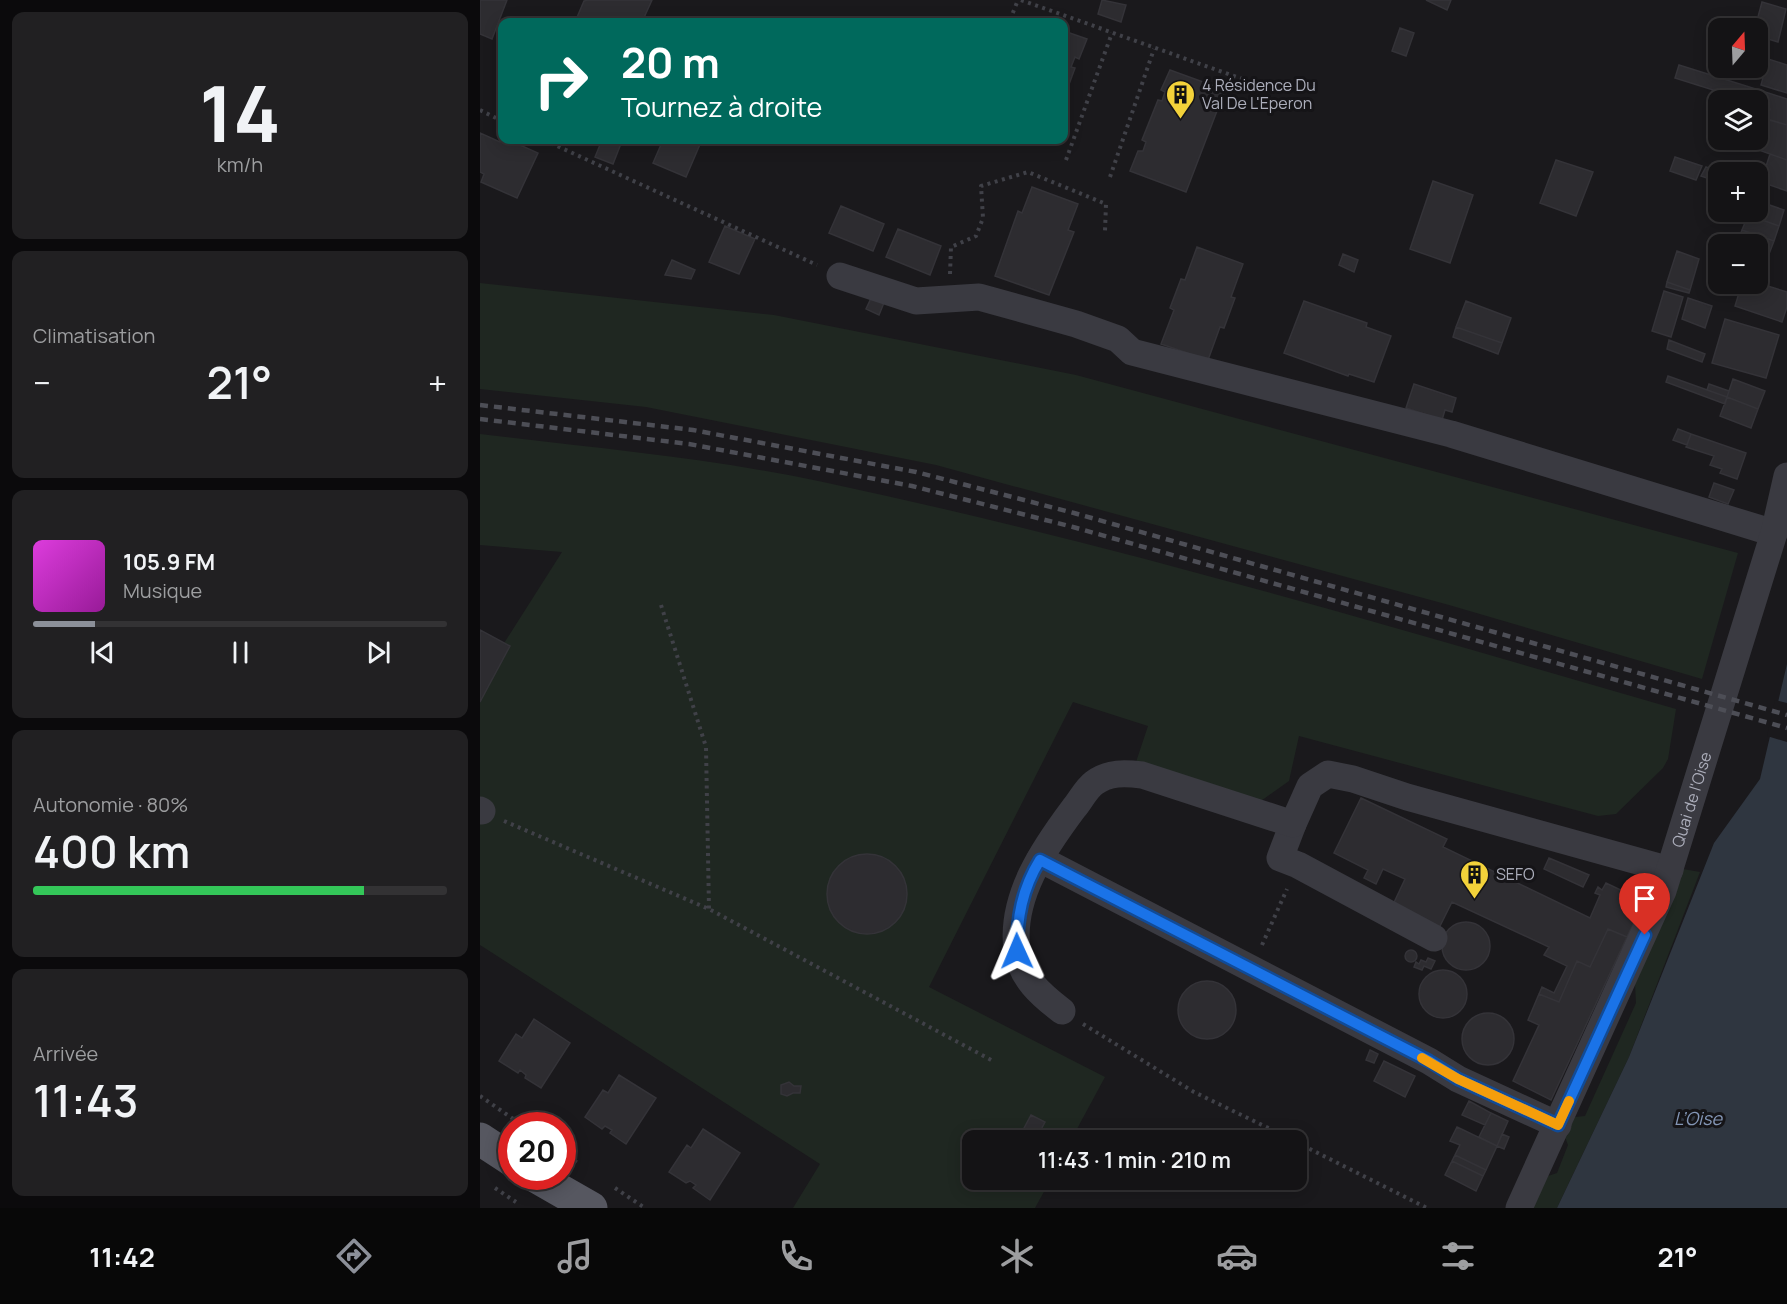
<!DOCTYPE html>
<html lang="fr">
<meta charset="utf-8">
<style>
body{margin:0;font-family:Manrope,sans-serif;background:#212022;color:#f1f3f6;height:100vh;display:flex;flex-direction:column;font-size:22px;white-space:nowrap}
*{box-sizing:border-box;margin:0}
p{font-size:20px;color:#9d9ea0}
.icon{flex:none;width:33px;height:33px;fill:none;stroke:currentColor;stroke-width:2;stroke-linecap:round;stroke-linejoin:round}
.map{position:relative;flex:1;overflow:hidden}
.drawer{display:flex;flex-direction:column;gap:12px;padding:12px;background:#0b0a0c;width:480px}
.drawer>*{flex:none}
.hud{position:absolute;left:18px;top:18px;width:570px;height:126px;border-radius:12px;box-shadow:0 3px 15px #0003,0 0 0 2px #333234;background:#00695c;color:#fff;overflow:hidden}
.needle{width:39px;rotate:19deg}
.controls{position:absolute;left:1228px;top:18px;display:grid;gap:12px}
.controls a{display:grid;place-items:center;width:60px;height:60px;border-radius:12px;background:#141315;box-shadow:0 3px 15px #0003,0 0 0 2px #333234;font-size:30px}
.speed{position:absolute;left:18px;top:1112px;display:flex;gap:12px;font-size:30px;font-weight:700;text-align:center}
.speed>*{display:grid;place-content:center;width:78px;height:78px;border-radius:50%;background:#141315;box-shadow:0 3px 15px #0003,0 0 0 2px #333234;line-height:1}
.speed .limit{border:9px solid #d22;background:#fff;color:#111}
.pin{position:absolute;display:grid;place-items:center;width:51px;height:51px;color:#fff;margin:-62px -26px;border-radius:50% 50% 50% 0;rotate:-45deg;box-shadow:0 0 6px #0007}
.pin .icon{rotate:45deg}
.me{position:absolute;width:66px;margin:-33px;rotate:359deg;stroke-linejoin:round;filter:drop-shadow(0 0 4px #0008)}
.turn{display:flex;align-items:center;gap:21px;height:126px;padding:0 24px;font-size:27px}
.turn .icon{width:78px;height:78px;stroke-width:2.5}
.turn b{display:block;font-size:42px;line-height:51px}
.big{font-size:45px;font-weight:600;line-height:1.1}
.drawer .tile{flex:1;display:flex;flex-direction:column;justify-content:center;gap:9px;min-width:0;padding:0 21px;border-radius:12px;background:#212022}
.drawer .dial{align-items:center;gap:0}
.dial b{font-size:78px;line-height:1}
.song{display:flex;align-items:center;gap:18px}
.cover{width:72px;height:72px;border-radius:9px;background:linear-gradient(135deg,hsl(300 70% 55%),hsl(300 70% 35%))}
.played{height:6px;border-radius:3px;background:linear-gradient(90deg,#8c9099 15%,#333234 15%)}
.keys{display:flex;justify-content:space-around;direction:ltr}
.heat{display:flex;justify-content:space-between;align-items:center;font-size:33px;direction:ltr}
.charge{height:9px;border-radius:4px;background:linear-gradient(90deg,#34c759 80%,#333234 0)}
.trip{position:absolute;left:482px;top:1130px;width:345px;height:60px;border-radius:12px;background:#141315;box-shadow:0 3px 15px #0003,0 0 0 2px #333234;font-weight:600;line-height:60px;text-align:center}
.tabs{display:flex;height:96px;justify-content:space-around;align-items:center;background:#080808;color:#9d9ea0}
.tabs .icon{width:42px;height:42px}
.tabs .selected{color:#8c9099}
.tabs b{font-size:27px;color:#f1f3f6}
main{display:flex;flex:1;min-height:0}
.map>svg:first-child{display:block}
</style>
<main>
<section class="drawer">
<div class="tile dial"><b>14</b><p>km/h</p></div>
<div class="tile"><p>Climatisation</p>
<div class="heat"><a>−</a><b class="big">21°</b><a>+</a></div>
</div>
<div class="tile">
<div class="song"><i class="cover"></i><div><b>105.9 FM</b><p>Musique</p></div></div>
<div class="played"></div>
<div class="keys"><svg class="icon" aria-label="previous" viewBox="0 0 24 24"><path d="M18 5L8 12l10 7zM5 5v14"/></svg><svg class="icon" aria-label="pause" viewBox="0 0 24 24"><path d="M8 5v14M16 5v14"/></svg><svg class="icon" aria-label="next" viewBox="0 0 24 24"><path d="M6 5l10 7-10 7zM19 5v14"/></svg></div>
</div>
<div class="tile"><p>Autonomie · 80%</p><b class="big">400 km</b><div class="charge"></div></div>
<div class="tile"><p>Arrivée</p><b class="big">11:43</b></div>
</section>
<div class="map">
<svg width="1307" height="1208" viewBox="0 0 1307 1208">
<rect width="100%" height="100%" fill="#1a191c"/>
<path fill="#1f2721" d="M0,283L294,315L596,375L1258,553L1222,679L969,605L456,465L166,407L0,389Z
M0,434C114,448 230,458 343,482C631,543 913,627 1196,709L1188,759L1183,768L1136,814L1118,816L819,736L809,781L778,803L656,762L668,726L593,702L449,987L625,1077L591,1140H492V1179H571L555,1208H313L340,1164L0,945V681L82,552L0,545Z
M1203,869L1220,872L1149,1057L1077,1208H1053L1068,1176L1077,1173L1088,1145L1085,1137L1095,1117L1105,1116L1156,1003L1155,984Z"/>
<path fill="#2f3640" d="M1307,664V1208H1077L1149,1057L1234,843L1280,779Z"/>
<path fill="#1a191c" d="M1295,700L1307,703V742L1287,736Z"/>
<path fill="#2d2c30" stroke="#343338" stroke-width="1.5" d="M0,0H27L12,39L0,34Z
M108,0H172L162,22H95L104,1Z
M622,0L646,5L641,22L618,14Z
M946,0H971L967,10Z
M1282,2L1306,9L1298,42L1278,36V28H1275Z
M920,28L934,33L926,56L912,51Z
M584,31L607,39L599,59L595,57L591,67L595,68L584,98Z
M1288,59L1307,65V93L1281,85Z
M1199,65L1279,90L1276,100H1265L1195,78Z
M690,70L745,90L706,192L650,171L658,151H663L666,142L662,140L678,100L682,101L685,92L681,90Z
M1279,90L1307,99V125L1287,119L1290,109L1278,105L1276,100Z
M1285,119L1307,125V160L1276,149L1280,134L1278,124L1283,126Z
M1230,126L1239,129V137L1227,133Z
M0,133L20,142L22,137V140H29L58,153L37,198L1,182L4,174L0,172Z
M122,140L142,141L133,164L115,157Z
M183,140H214L221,142L206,177L173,163Z
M1290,154L1307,160V191L1281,182Z
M1195,157L1222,166L1216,180L1190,171Z
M1076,160L1113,172L1096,216L1060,203Z
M1226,167L1242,172H1239V182L1221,176Z
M953,181L993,195L970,263L930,249Z
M552,187L598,204L588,230L594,232L569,295L515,276L538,211L542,213Z
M1278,201L1304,210L1299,226L1268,215L1269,212H1278Z
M361,206L404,224L393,251L349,233Z
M1268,215L1299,226L1294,241L1262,230Z
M245,226L275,239L259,274L229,262Z
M418,229L461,246L450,275L406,257Z
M1262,230L1294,241L1289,254L1278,250V244L1257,243Z
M717,247L763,264L751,297L755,298L744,328L740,327L728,360L681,344L694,310L690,308L701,279L705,280Z
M1278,250L1289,254L1285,267L1278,264Z
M1197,251L1219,259L1210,290L1187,282Z
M863,254L878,260L874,272L859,265Z
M192,260L215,270L211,279L185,275Z
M1187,282L1210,290L1209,293L1186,287Z
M1278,283L1307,292V307L1302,322L1255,306L1259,293L1252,291L1255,284Z
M1184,291L1203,297L1191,337L1172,331Z
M393,294L405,300L399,315L386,309Z
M1208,298L1232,306L1225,328L1202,319Z
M824,301L887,323L886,327L911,336L894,382L869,374L868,376L804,353Z
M986,301L1031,318L1022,343L976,327Z
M1245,319L1299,335L1286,378L1232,363Z
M976,327L1022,343L1018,354L973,337Z
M1189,340L1225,354L1222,362L1187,349Z
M1188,376L1247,397L1245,404L1186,382Z
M1253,379L1285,391L1278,409L1247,397Z
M934,384L976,398L972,412L965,410L962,420L926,408Z
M1229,384L1249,391L1247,397L1227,390Z
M1247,397L1278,409L1271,428L1240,416Z
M1198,429L1211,434L1207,445L1193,440Z
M1211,434L1266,453L1257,479L1240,473L1242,469L1230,465L1234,456L1206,447Z
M1234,483L1254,490L1248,504L1229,497Z
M0,630L30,646L0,702Z
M881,798L967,839L963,847L1110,918L1120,895L1115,893L1118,887L1122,890L1126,883L1164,901L1147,937L1128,929L1110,967L1097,961L1079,1002L1059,994L1062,987L1074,993L1087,966L1064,955L1069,947L972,902L958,930L911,909L925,879L903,869L896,884L884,878L888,870L854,853Z
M347 894a40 40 0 1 1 80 0a40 40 0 1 1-80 0Z
M1069,858L1109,875L1103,887L1064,869Z
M962 946a24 24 0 1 1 48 0a24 24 0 1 1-48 0Z
M1128,929L1147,937L1071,1100L1033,1081L1059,1025L1048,1020L1059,994L1079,1002L1097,961L1110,967Z
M925 956a6 6 0 1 1 12 0a6 6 0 1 1-12 0Z
M948,958L955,961L951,969L944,966L942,970L934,967L936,962L939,964L941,960L946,962Z
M939 994a24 24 0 1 1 48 0a24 24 0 1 1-48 0Z
M698 1010a29 29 0 1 1 58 0a29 29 0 1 1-58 0Z
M982 1039a26 26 0 1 1 52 0a26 26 0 1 1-52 0Z
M54,1019L90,1043L61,1088L45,1078L46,1075L40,1070L38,1073L19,1061L36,1034L42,1038Z
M890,1050L898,1054L894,1063L886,1060Z
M904,1061L935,1076L925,1097L894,1081Z
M139,1075L176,1098L146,1144L130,1133L132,1130L125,1126L122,1129L105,1117L123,1090L128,1093Z
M309,1082L314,1086H321L320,1093H313L307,1096L301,1094V1085Z
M989,1101L1011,1113L1005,1125L982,1115Z
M1011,1113L1028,1121L1017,1146L999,1137Z
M551,1115L565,1122L556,1139L542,1132Z
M977,1127L1017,1146L1006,1170L975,1155L980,1145L970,1141Z
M223,1129L260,1153L230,1200L213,1188L216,1185L210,1181L206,1183L189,1172L207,1145L211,1148Z
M1022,1134L1029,1137L1024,1149L1017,1146Z
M975,1155L1006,1170L1003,1176L972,1161Z
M972,1161L1003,1176L996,1191L965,1175Z"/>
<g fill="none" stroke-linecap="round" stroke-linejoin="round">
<path stroke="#404148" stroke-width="4" stroke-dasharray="3 4.5" stroke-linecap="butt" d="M541,0L765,80L761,95
M530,20L538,0
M0,110L22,121
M64,140L337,265
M586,160L632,33
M630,177L674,49
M470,274L471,247L496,236L503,218L501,186L548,172L626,204L625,231
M181,605L226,747L229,909
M24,821L229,909L515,1062
M782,945L807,889
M603,1024L714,1092L813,1140
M0,1096L42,1125
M816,1142L947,1208
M82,1152L99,1164
M15,1188L36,1202
M135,1188L165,1208"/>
<g stroke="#3a3a41" stroke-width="27">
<path d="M360,276L436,301L499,297L596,324L638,339L652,352L971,434L1294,533"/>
<path d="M0,810L2,811"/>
<path d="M813,824L800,858L818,865L954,938"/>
<path d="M560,859L949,1061L978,1079L1078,1125"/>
<path d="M582,1011C561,995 541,978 537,950C530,897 564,848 594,808C600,801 606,789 614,783C629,772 645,773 662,775L813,824L830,786L848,774L873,779L927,797L1190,870"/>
<path id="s1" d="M1039,1208L1183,891L1294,533L1307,476"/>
</g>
<path stroke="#565760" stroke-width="33" d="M0,1139L32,1160
M55,1176L111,1208"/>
<path stroke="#4d4e56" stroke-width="4.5" stroke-dasharray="8 6" stroke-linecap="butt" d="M0,405L213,430L436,472L594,513L1307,715
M0,419L209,444L432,486L593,527L1307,728"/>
</g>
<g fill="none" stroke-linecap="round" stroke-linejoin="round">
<defs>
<path id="route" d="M537,951C537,918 542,889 560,860L949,1061L978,1079L1078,1125L1165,935"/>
</defs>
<use href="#route" stroke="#114b97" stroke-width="15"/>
<use href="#route" stroke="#1a73e8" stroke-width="10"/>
<path stroke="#f59e0b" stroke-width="10" d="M942,1058L978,1079L1078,1125L1089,1101"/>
</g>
<defs>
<symbol id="building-pin" viewBox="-11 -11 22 30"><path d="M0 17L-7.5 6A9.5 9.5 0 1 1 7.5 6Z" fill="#f3d23a" stroke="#151417"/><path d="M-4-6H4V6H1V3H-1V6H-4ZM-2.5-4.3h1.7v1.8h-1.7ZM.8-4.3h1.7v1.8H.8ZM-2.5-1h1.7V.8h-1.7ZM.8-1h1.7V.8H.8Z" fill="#111"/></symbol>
</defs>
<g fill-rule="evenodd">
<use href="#building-pin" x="684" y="78" width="33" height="45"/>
<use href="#building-pin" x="978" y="858" width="33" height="45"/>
</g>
<g text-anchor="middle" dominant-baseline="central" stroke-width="6" stroke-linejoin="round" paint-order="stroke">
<g font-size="16" fill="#acaebb" stroke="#151417" text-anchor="start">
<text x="722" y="85">4 Résidence Du<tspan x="722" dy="18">Val De L'Eperon</tspan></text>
<text x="1016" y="874">SEFO</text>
</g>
<g font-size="16" fill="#acaebb" stroke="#151417">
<text stroke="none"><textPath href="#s1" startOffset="444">Quai de l'Oise</textPath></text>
</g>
<g font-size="18" font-style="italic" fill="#8396b6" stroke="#151417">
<text x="1218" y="1118">L’Oise</text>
</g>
</g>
</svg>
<div class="controls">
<a><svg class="needle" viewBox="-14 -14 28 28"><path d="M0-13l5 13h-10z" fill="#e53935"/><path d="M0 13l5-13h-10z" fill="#9d9ea0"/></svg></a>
<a><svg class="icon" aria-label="layers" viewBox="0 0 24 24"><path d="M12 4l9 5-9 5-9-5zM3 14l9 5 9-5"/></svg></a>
<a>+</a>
<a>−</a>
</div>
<div class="speed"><div class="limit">20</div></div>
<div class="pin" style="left:1165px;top:935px;background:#d93025"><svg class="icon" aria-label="arrive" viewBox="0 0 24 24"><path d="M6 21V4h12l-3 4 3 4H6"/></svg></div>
<svg class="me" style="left:537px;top:951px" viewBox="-20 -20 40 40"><path d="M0-17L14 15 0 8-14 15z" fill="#1a73e8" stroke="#fff" stroke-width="4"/></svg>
<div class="trip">11:43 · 1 min · 210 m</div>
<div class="hud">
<div class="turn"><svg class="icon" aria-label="right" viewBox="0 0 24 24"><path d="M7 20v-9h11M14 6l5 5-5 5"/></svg><div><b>20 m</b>Tournez à droite</div></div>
</div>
</div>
</main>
<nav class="tabs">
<b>11:42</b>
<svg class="icon selected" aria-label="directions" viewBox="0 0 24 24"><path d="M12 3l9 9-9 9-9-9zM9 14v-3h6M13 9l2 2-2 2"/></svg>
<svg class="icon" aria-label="music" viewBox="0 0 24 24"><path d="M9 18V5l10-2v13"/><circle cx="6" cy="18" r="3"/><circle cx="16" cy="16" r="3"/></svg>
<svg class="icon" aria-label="phone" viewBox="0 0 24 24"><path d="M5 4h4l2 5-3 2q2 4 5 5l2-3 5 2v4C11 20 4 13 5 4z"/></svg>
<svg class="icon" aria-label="climate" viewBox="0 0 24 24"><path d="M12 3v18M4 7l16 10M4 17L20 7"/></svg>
<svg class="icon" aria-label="car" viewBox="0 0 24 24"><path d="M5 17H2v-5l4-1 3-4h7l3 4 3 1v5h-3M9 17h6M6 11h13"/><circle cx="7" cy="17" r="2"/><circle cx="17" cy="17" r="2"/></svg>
<svg class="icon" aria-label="filters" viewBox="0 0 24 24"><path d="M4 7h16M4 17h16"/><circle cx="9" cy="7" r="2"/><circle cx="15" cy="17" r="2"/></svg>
<b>21°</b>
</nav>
